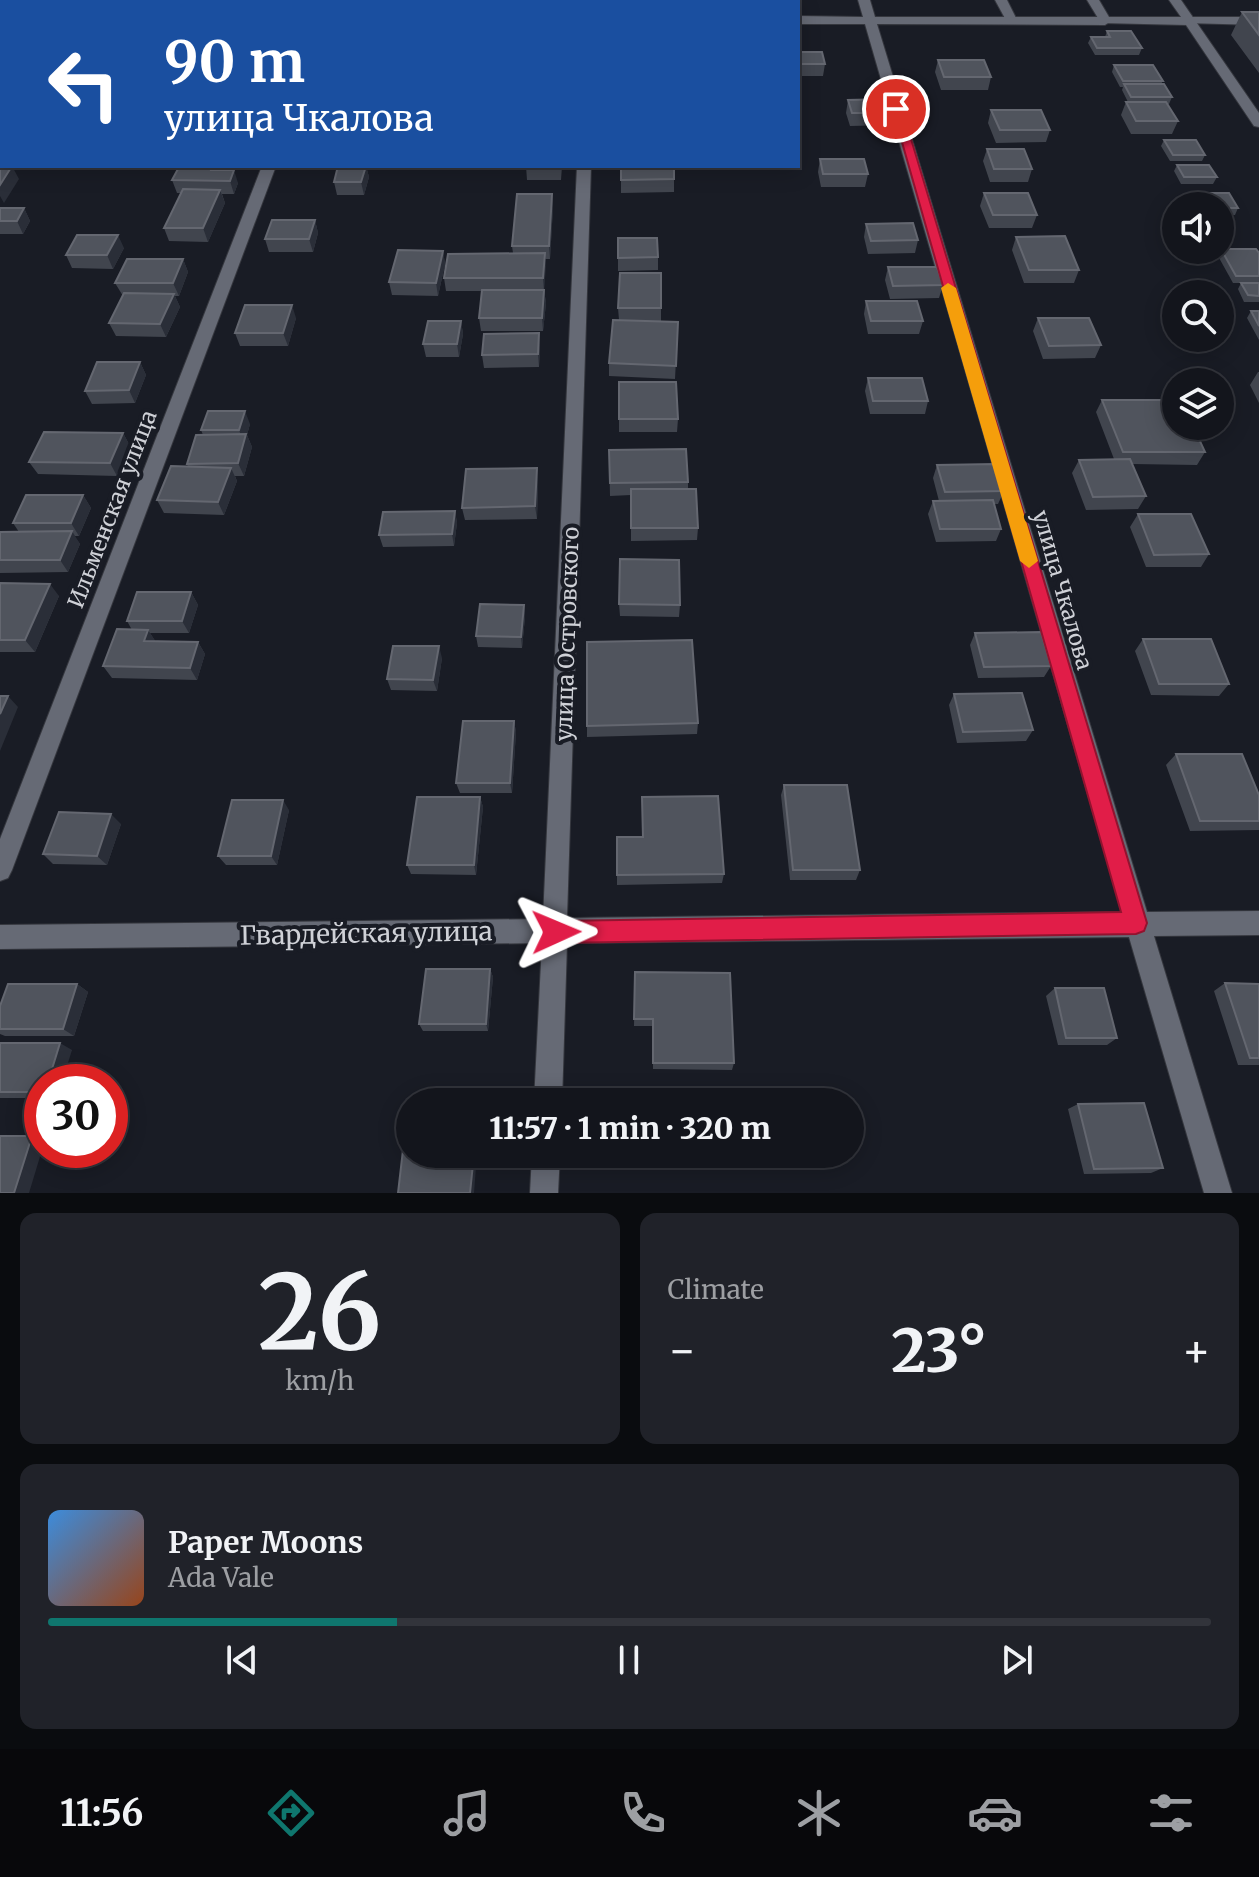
<!DOCTYPE html>
<meta charset="utf-8">
<style>
body{margin:0;font-family:Merriweather,serif;background:#202229;color:#f1f3f6;height:100vh;display:flex;flex-direction:column;font-size:30px;white-space:nowrap}
*{box-sizing:border-box;margin:0}
p{font-size:26px;color:#9d9fa3}
.icon{flex:none;width:44px;height:44px;fill:none;stroke:currentColor;stroke-width:2;stroke-linecap:round;stroke-linejoin:round}
.map{position:relative;height:1193px;overflow:hidden}
.side{display:flex;flex-direction:column;gap:20px;padding:20px;background:#0a0c0f;flex:1}
.side>*{flex:none}
.hud{position:absolute;left:0px;top:0px;width:800px;height:168px;box-shadow:0 4px 20px #0003,0 0 0 2px #32343b;background:#1a4fa0;color:#fff;overflow:hidden}
.fabs{position:absolute;left:1162px;top:192px;display:grid;gap:16px}
.fabs a{display:grid;place-items:center;width:72px;height:72px;border-radius:50%;background:#13151c;box-shadow:0 4px 20px #0003,0 0 0 2px #32343b;font-size:40px}
.speed{position:absolute;left:24px;top:1064px;display:flex;gap:16px;font-size:40px;font-weight:700;text-align:center}
.speed>*{display:grid;place-content:center;width:104px;height:104px;border-radius:50%;background:#13151c;box-shadow:0 4px 20px #0003,0 0 0 2px #32343b;line-height:1}
.speed .limit{border:12px solid #d22;background:#fff;color:#111}
.pin{position:absolute;display:grid;place-items:center;width:68px;height:68px;color:#fff;margin:-34px;border:4px solid #fff;border-radius:50%;box-shadow:0 2px 8px #0007}
.me{position:absolute;width:88px;margin:-44px;rotate:89deg;stroke-linejoin:round;filter:drop-shadow(0 0 6px #0008)}
.turn{display:flex;align-items:center;gap:28px;height:168px;padding:0 32px;font-size:36px}
.turn .icon{width:104px;height:104px;stroke-width:2.5}
.turn b{display:block;font-size:56px;line-height:68px}
.big{font-size:60px;font-weight:800;line-height:1.1}
.side .card{flex:1;display:flex;flex-direction:column;justify-content:center;gap:12px;min-width:0;padding:0 28px;border-radius:16px;background:#202229}
.side .dial{align-items:center;gap:0}
.dial b{font-size:104px;line-height:1}
.song{display:flex;align-items:center;gap:24px}
.cover{width:96px;height:96px;border-radius:12px;background:linear-gradient(135deg,hsl(210 70% 55%),hsl(20 70% 35%))}
.played{height:8px;border-radius:4px;background:linear-gradient(90deg,#0f766e 30%,#32343b 30%)}
.keys{display:flex;justify-content:space-around;direction:ltr}
.heat{display:flex;justify-content:space-between;align-items:center;font-size:44px;direction:ltr}
.side .tiles{flex:1;display:grid;gap:20px;grid-template-columns:1fr 1fr}
.card:last-child{grid-column:span 2}
.trip{position:absolute;left:396px;top:1088px;width:468px;height:80px;border-radius:40px;background:#13151c;box-shadow:0 4px 20px #0003,0 0 0 2px #32343b;font-weight:800;line-height:80px;text-align:center}
.tabs{display:flex;height:128px;justify-content:space-around;align-items:center;background:#08080b;color:#9d9fa3}
.tabs .icon{width:56px;height:56px}
.tabs .active{color:#0f766e}
.tabs b{font-size:36px;color:#f1f3f6}
.map>svg:first-child{display:block}
</style>
<div class="map">
<svg width="1259" height="1193" viewBox="0 0 1259 1193">
<rect width="100%" height="100%" fill="#191c25"/>
<g fill="none" stroke-linecap="round" stroke-linejoin="round">
<defs>
<path id="lane" d="M995,0H1007L1017,20L1015,22H1007Z"/>
<path id="street" d="M63,0H75L62,2Z
M327,0H339L326,2Z
M585,0H597V2H585Z
M858,0H870L875,17H1105L1111,21L1105,25L877,24L1147,912L1259,911V935L1154,936L1232,1193H1204L1129,937L567,943L562,1102H534L542,943L0,949V925L543,919L577,166H591L567,918L1122,912L865,24H798V16L863,17Z
M1189,17H1259V25L1185,23V19Z
M0,20H2V28H0Z
M2,92V102L0,103V93Z
M262,166H276L12,870L8,878L0,881V839Z
M532,1154H560L558,1193H530Z"/>
<path id="secondary" d="M1087,0H1099L1109,17H1181L1169,0H1181L1259,113V127L1254,126L1186,25L1101,23Z"/>
</defs>
<use href="#lane" stroke="#35373e" stroke-width="2"/>
<use href="#street" stroke="#35373e" stroke-width="2"/>
<use href="#secondary" stroke="#35373e" stroke-width="2"/>
<use href="#lane" fill="#666a75" fill-rule="evenodd"/>
<use href="#street" fill="#666a75" fill-rule="evenodd"/>
<use href="#secondary" fill="#666a75" fill-rule="evenodd"/>
</g>
<path fill="#41454e" d="M0,0H49L48,2H2V7H0Z
M90,0H126L124,2H90Z
M257,0H304L303,2H258Z
M526,0H569L568,2H526Z
M619,0H657V2H619Z
M1242,12H1259V73L1231,35Z
M1107,31L1142,48L1139,55H1095L1088,43L1091,37H1105Z
M798,52L825,64L823,76H798Z
M938,60L991,77L988,90H941L935,72Z
M1114,65L1163,81L1161,84L1172,97L1169,104H1167L1178,121L1172,134H1131L1121,115L1126,102H1128L1122,90L1123,87H1120L1112,72Z
M848,100L893,113L891,125L850,126L846,113Z
M991,110L1050,130L1046,142L996,143L988,123Z
M0,135H2V164L0,165Z
M1164,140L1205,155L1202,161H1170L1161,146Z
M987,149L1032,169L1028,182H990L983,161Z
M820,159L868,174L865,187H821L818,172Z
M1177,165L1217,177L1213,184H1181L1174,171Z
M190,166H235H222L221,170L238,183L234,194H222L225,203L208,242L169,241L164,228L181,193H177L172,180Z
M338,166H366L369,177L364,195H337L334,182Z
M526,166H562L561,180H527Z
M621,166L674,179V192L621,193Z
M984,193L1037,215L1032,228H989L980,206Z
M1196,193L1238,208L1235,215H1220V206H1196L1192,200Z
M552,194L553,207L550,259H545L544,290L546,303L543,331H481L479,318L482,291H446L444,278L513,253L512,246Z
M0,208H24L30,221L23,234H0Z
M315,220L318,233L313,252H269L265,239Z
M866,224L918,240L915,253L868,254L864,237Z
M1016,237L1079,270L1074,283H1024L1012,250Z
M618,238L658,257V270L618,271Z
M124,248L113,269L72,268L66,255Z
M1221,249L1259,253V283H1233L1218,256Z
M443,251L445,264L438,296L392,295L389,282Z
M183,259L188,272L179,296H175L180,307L166,337L116,336L109,323L123,296L115,283Z
M888,267L943,285L939,298L890,299L885,280Z
M661,273V321H637L678,322L675,379L609,376V363L619,320L618,308Z
M1241,283H1259V302H1244L1238,289Z
M866,301L923,321L919,334H868L864,314Z
M1251,311H1259V340L1247,318Z
M296,318L288,346H240L235,333Z
M1038,318L1101,345L1095,358L1043,359L1033,331Z
M461,321L463,334L459,357H426L423,344Z
M540,346L539,367L484,368L482,355Z
M140,362L146,375L135,403L92,404L85,391Z
M1258,372H1259V403L1250,385Z
M868,378L928,401L925,414H870L865,391Z
M619,382L678,419L677,432H619Z
M1102,400L1205,452L1197,465L1132,464L1146,496L1138,509L1086,510L1072,473L1079,460L1114,459L1096,412Z
M250,424L247,435L252,447L244,476H235L237,481L224,515L164,513L157,500L188,467L187,464L203,435L201,430Z
M123,433L130,446L117,476L38,474L29,462Z
M609,450L688,482V489L698,528L697,540L631,541V495L610,496Z
M937,465L1004,491L998,504H994L1001,529L996,541L936,542L928,514L933,501H939L933,478Z
M538,481L537,519L465,520L462,508Z
M83,495L91,508L79,536H74L80,544L68,572L0,573V532H19L13,523Z
M455,511L457,523L454,546L383,547L379,535Z
M1138,514L1209,554L1201,567H1146L1130,527Z
M0,583L59,596L35,652H0Z
M191,592L198,605L189,633H150L155,641L198,642L205,654L197,680L112,678L103,666L132,630L127,621Z
M619,604L680,605L679,617L620,616Z
M524,605L525,617L522,648L478,647L476,636Z
M975,633L1051,666L1044,677L978,678L970,645Z
M1143,639L1229,684L1219,696L1151,695L1135,651Z
M442,658L437,691L391,690L387,679Z
M954,694L1033,730L1026,741L957,743L949,705Z
M514,721L516,732L512,793H460L456,783Z
M698,723L697,734L587,737V726Z
M1176,754L1259,795V830L1190,831L1166,765Z
M784,785L860,870L856,880H790L781,795Z
M480,797L483,807L476,875L411,874L407,865Z
M289,810L277,865H226L218,856Z
M121,824L107,865L53,864L43,854Z
M617,837H642L724,874L722,883L617,885Z
M490,969L493,977L488,1031H423L419,1024Z
M635,972L734,1063L732,1070L653,1069V1026H634Z
M1225,983L1259,984V1065H1238L1214,991Z
M77,984L88,992L74,1036H5L0,1034V1006Z
M1055,988L1117,1038L1107,1045H1058L1046,996Z
M0,1043L72,1050L42,1082V1098H0Z
M1078,1104L1163,1168L1151,1173L1084,1174L1068,1109Z"/>
<path fill="#2a2e38" d="M12,166L19,179L4,203L0,196V185Z
M212,166H222L216,181L211,170Z
M366,166L369,177L364,195L361,182Z
M234,170L238,183L234,194L230,181Z
M220,190L225,203L208,242L203,228Z
M552,194L553,207L550,259L549,246Z
M24,208L30,221L23,234L17,221Z
M315,220L318,233L313,252L309,239Z
M118,235L124,248L113,269L107,255Z
M443,251L445,264L438,296L436,283Z
M545,253L546,266L544,291L543,278Z
M183,259L188,272L179,296L173,283Z
M544,290L546,303L543,331L542,318Z
M174,294L180,307L166,337L160,324Z
M292,305L296,318L288,346L283,333Z
M461,321L463,334L459,357L457,344Z
M539,333L540,346L539,367L538,354Z
M140,362L146,375L135,403L129,390Z
M245,411L250,424L247,435L252,447L244,476L238,463L244,443L239,430Z
M123,433L130,446L117,476L110,463Z
M231,468L237,481L224,515L218,502Z
M537,468L538,481L537,519L535,506Z
M83,495L91,508L79,536L71,523Z
M455,511L457,523L454,546L452,534Z
M72,531L80,544L68,572L60,560Z
M50,584L59,596L35,652L25,640Z
M191,592L198,605L189,633L182,621Z
M524,605L525,617L522,648L521,637Z
M148,630L156,642L144,641Z
M198,642L205,654L197,680L190,668Z
M439,646L442,658L437,691L433,680Z
M8,696L18,707L0,751V714Z
M514,721L516,732L512,793L510,783Z
M480,797L483,807L476,875L474,865Z
M283,800L289,810L277,865L271,856Z
M111,814L121,824L107,865L97,856Z
M490,969L493,977L488,1031L486,1024Z
M77,984L88,992L74,1036L63,1029Z
M60,1043L72,1050L62,1082H48Z
M32,1136L42,1140V1150L29,1193H14Z
M474,1154H477L474,1193H470Z"/>
<path fill="#50545d" stroke="#646770" stroke-width="2" d="M356,0H384L383,2H356Z
M1242,12H1259V35Z
M1107,31H1131L1142,48H1097L1091,37H1110Z
M798,52H822L825,64H798Z
M938,60H984L991,77H944Z
M1114,65H1153L1163,81H1123Z
M1124,84H1164L1172,97H1131Z
M889,99L893,113H852L848,100Z
M1126,102H1166L1178,121H1136Z
M991,110H1041L1050,130H1000Z
M0,135H2V151L0,152Z
M1164,140H1196L1205,155H1173Z
M987,149H1024L1032,169H994Z
M820,159H864L868,174H823Z
M1177,165H1209L1217,177H1184Z
M0,166H12L0,185Z
M190,166H212L211,170H234L230,181L172,180L179,167H189Z
M338,166H366L361,182H334Z
M526,166H560V168H526Z
M621,166H674V179L621,180Z
M183,189L220,190L203,228H164Z
M984,193H1028L1037,215H993Z
M1196,193H1229L1238,208H1220V206H1203Z
M517,194H552L549,246H512Z
M0,208H24L17,221H0Z
M272,220H315L309,239H265Z
M913,223L918,240L871,241L866,224Z
M77,235H118L107,255H66Z
M1065,236L1079,270H1029L1016,237Z
M618,238H657L658,257L618,258Z
M1221,249H1256L1259,253V276H1236Z
M398,250L443,251L436,283L389,282Z
M545,253L543,278H444L448,254Z
M127,259H183L173,283H115Z
M888,267H937L943,285L893,286Z
M620,273H661V308H618Z
M1241,283H1259V296L1248,295Z
M482,290H544L542,318H479Z
M124,293L174,294L160,324L109,323Z
M866,301H917L923,321H871Z
M245,305H292L283,333H235Z
M1251,311H1259V326Z
M1038,318H1089L1101,345L1049,346Z
M613,320L678,322L676,366L609,363Z
M428,321H461L457,344H423Z
M539,333L538,354L482,355L484,334Z
M97,362H140L129,390L85,391Z
M868,378H922L928,401H873Z
M619,382H676L678,419H619Z
M1102,400H1176V426H1193L1205,452H1123Z
M208,411H245L239,430H201Z
M44,432L123,433L110,463L29,462Z
M246,434L238,463L187,464L196,435Z
M686,449L688,482L610,483L609,450Z
M1130,459L1146,496L1093,497L1079,460Z
M995,464L1004,491L945,492L937,465Z
M171,466L231,468L218,502L157,500Z
M537,468L535,506L462,508L466,469Z
M631,489H696L698,528H631Z
M26,495H83L71,523H13Z
M993,500L1001,529H940L933,501Z
M455,511L452,534L379,535L383,512Z
M1138,514H1191L1209,554L1154,555Z
M72,531L60,560H0V532Z
M620,559L679,560L680,605L619,604Z
M0,583L50,584L25,640H0Z
M137,592H191L182,621H127Z
M480,604L524,605L521,637L476,636Z
M117,629L148,630L144,641L198,642L190,668L103,666Z
M1041,632L1051,666L984,667L975,633Z
M1143,639H1211L1229,684H1159Z
M692,640L698,723L587,726V642Z
M393,646H439L433,680L387,679Z
M1022,693L1033,730L963,732L954,694Z
M0,696H8L0,714Z
M463,721H514L510,783H456Z
M1176,754H1242L1259,795V821H1200Z
M784,785H847L860,870H793Z
M718,796L724,874L617,875V837H643L642,797Z
M417,797H480L474,865H407Z
M232,800H283L271,856H218Z
M59,812L111,814L97,856L43,854Z
M426,969H490L486,1024H419Z
M635,972L730,973L734,1063H653V1019H634Z
M1225,983L1259,984V1058H1250Z
M8,984H77L63,1029H0V1006Z
M1055,988H1104L1117,1038H1066Z
M0,1043H60L48,1082H42V1092H0Z
M1144,1103L1163,1168L1094,1169L1078,1104Z
M408,1107H410V1154H474L470,1193H398Z
M0,1136H32L14,1193H0Z"/>
<path fill="#e11d48" stroke="#92132f" stroke-width="2" d="M892,107L902,109L1147,923L1144,931L1136,934L556,943L548,940L545,932L548,924L556,921L1121,912Z"/>
<path fill="#f59e0b" d="M948,283L956,288L1038,561L1029,568L1020,561L941,288Z"/>
<g text-anchor="middle" dominant-baseline="central" stroke-width="8" stroke-linejoin="round" paint-order="stroke">
<g font-size="22" fill="#cfd1d7" stroke="#191c25">
<text transform="translate(112 509) rotate(-69)">Ильменская улица</text>
<text transform="translate(1063 590) rotate(74)">улица Чкалова</text>
<text transform="translate(567 634) rotate(-88)">улица Островского</text>
</g>
<g font-size="26" fill="#cfd1d7" stroke="#191c25">
<text transform="translate(366 933) rotate(-1)">Гвардейская улица</text>
</g>
</g>
</svg>
<div class="fabs">
<a><svg class="icon" aria-label="sound" viewBox="0 0 24 24"><path d="M4 9h4l5-4v14l-5-4H4zM17 9q2 3 0 6"/></svg></a>
<a><svg class="icon" aria-label="search" viewBox="0 0 24 24"><circle cx="10" cy="10" r="6"/><path d="M15 15l6 6"/></svg></a>
<a><svg class="icon" aria-label="layers" viewBox="0 0 24 24"><path d="M12 4l9 5-9 5-9-5zM3 14l9 5 9-5"/></svg></a>
</div>
<div class="speed"><div class="limit">30</div></div>
<div class="pin" style="left:896px;top:109px;background:#d93025"><svg class="icon" aria-label="arrive" viewBox="0 0 24 24"><path d="M6 21V4h12l-3 4 3 4H6"/></svg></div>
<svg class="me" style="left:556px;top:932px" viewBox="-20 -20 40 40"><path d="M0-17L14 15 0 8-14 15z" fill="#e11d48" stroke="#fff" stroke-width="4"/></svg>
<div class="trip">11:57 · 1 min · 320 m</div>
<div class="hud">
<div class="turn"><svg class="icon" aria-label="left" viewBox="0 0 24 24"><path d="M17 20v-9H6M10 6l-5 5 5 5"/></svg><div><b>90 m</b>улица Чкалова</div></div>
</div>
</div>
<section class="side">
<div class="tiles">
<div class="card dial"><b>26</b><p>km/h</p></div>
<div class="card"><p>Climate</p>
<div class="heat"><a>−</a><b class="big">23°</b><a>+</a></div>
</div>
<div class="card">
<div class="song"><i class="cover"></i><div><b>Paper Moons</b><p>Ada Vale</p></div></div>
<div class="played"></div>
<div class="keys"><svg class="icon" aria-label="previous" viewBox="0 0 24 24"><path d="M18 5L8 12l10 7zM5 5v14"/></svg><svg class="icon" aria-label="pause" viewBox="0 0 24 24"><path d="M8 5v14M16 5v14"/></svg><svg class="icon" aria-label="next" viewBox="0 0 24 24"><path d="M6 5l10 7-10 7zM19 5v14"/></svg></div>
</div>
</div>
</section>
<nav class="tabs">
<b>11:56</b>
<svg class="icon active" aria-label="directions" viewBox="0 0 24 24"><path d="M12 3l9 9-9 9-9-9zM9 14v-3h6M13 9l2 2-2 2"/></svg>
<svg class="icon" aria-label="music" viewBox="0 0 24 24"><path d="M9 18V5l10-2v13"/><circle cx="6" cy="18" r="3"/><circle cx="16" cy="16" r="3"/></svg>
<svg class="icon" aria-label="phone" viewBox="0 0 24 24"><path d="M5 4h4l2 5-3 2q2 4 5 5l2-3 5 2v4C11 20 4 13 5 4z"/></svg>
<svg class="icon" aria-label="climate" viewBox="0 0 24 24"><path d="M12 3v18M4 7l16 10M4 17L20 7"/></svg>
<svg class="icon" aria-label="car" viewBox="0 0 24 24"><path d="M5 17H2v-5l4-1 3-4h7l3 4 3 1v5h-3M9 17h6M6 11h13"/><circle cx="7" cy="17" r="2"/><circle cx="17" cy="17" r="2"/></svg>
<svg class="icon" aria-label="filters" viewBox="0 0 24 24"><path d="M4 7h16M4 17h16"/><circle cx="9" cy="7" r="2"/><circle cx="15" cy="17" r="2"/></svg>
</nav>
